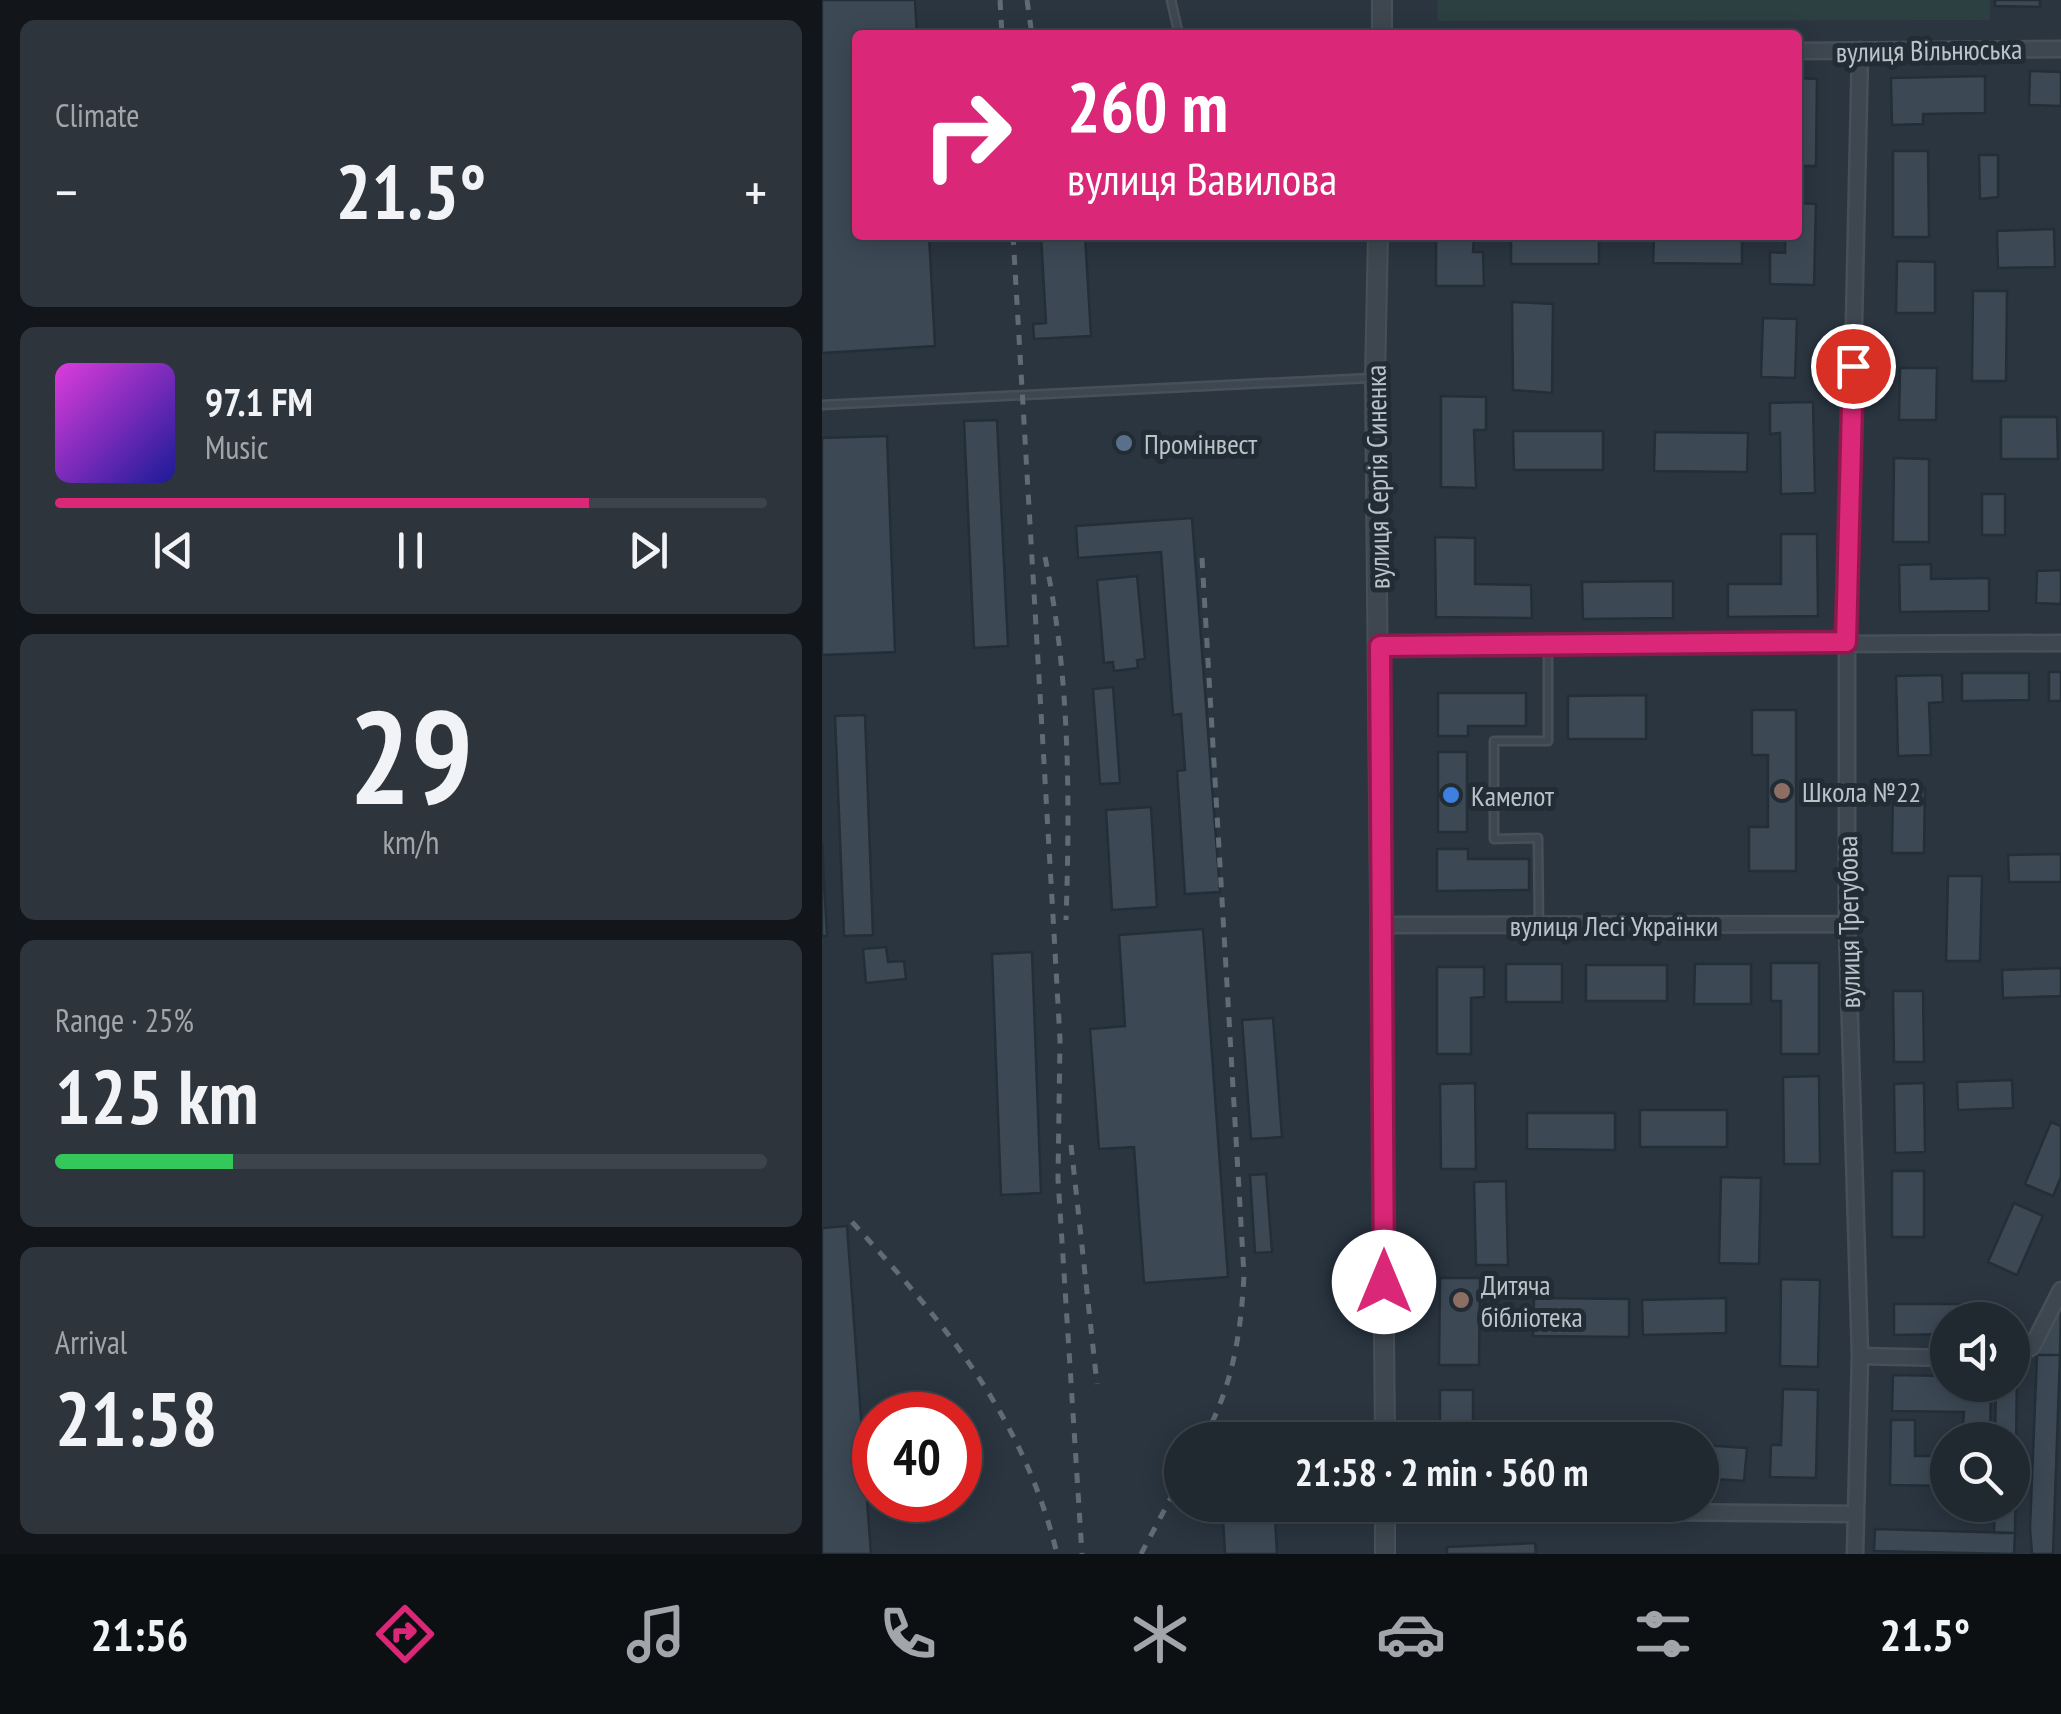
<!DOCTYPE html>
<meta charset="utf-8">
<style>
body{margin:0;font-family:"PT Sans Narrow",sans-serif;background:#2d343c;color:#f1f3f6;height:100vh;display:flex;flex-direction:column;font-size:38px;white-space:nowrap}
*{box-sizing:border-box;margin:0}
p{font-size:32px;color:#a2a6ab}
.icon{flex:none;width:55px;height:55px;fill:none;stroke:currentColor;stroke-width:2;stroke-linecap:round;stroke-linejoin:round}
.map{position:relative;flex:1;overflow:hidden}
.sheet{display:flex;flex-direction:column;gap:20px;padding:20px;background:#12161a;width:822px}
.sheet>*{flex:none}
.banner{position:absolute;left:30px;top:30px;width:950px;height:210px;border-radius:10px;box-shadow:0 5px 25px #0003,0 0 0 2px #3d444c;background:#db2777;color:#fff;overflow:hidden}
.tools{position:absolute;left:1108px;top:1302px;display:grid;gap:20px}
.tools a{display:grid;place-items:center;width:100px;height:100px;border-radius:50%;background:#202830;box-shadow:0 5px 25px #0003,0 0 0 2px #3d444c;font-size:50px}
.speed{position:absolute;left:30px;top:1392px;display:flex;gap:20px;font-size:50px;font-weight:700;text-align:center}
.speed>*{display:grid;place-content:center;width:130px;height:130px;border-radius:50%;background:#202830;box-shadow:0 5px 25px #0003,0 0 0 2px #3d444c;line-height:1}
.speed .limit{border:15px solid #d22;background:#fff;color:#111}
.pin{position:absolute;display:grid;place-items:center;width:85px;height:85px;color:#fff;margin:-42px;border:5px solid #fff;border-radius:50%;box-shadow:0 2px 10px #0007}
.me{position:absolute;width:110px;margin:-55px;rotate:0deg;stroke-linejoin:round;filter:drop-shadow(0 0 8px #0008)}
.turn{display:flex;align-items:center;gap:35px;height:210px;padding:0 50px;font-size:45px}
.turn .icon{width:130px;height:130px;stroke-width:2.5}
.turn b{display:block;font-size:70px;line-height:85px}
.big{font-size:75px;font-weight:800;line-height:1.1}
.sheet .widget{flex:1;display:flex;flex-direction:column;justify-content:center;gap:15px;min-width:0;padding:0 35px;border-radius:15px;background:#2d343c}
.sheet .dial{align-items:center;gap:0}
.dial b{font-size:130px;line-height:1}
.song{display:flex;align-items:center;gap:30px}
.cover{width:120px;height:120px;border-radius:15px;background:linear-gradient(135deg,hsl(300 70% 55%),hsl(240 70% 35%))}
.played{height:10px;border-radius:5px;background:linear-gradient(90deg,#db2777 75%,#3d444c 75%)}
.keys{display:flex;justify-content:space-around;direction:ltr}
.heat{display:flex;justify-content:space-between;align-items:center;font-size:55px;direction:ltr}
.charge{height:15px;border-radius:8px;background:linear-gradient(90deg,#34c759 25%,#3d444c 0)}
.trip{position:absolute;left:342px;top:1422px;width:555px;height:100px;border-radius:50px;background:#202830;box-shadow:0 5px 25px #0003,0 0 0 2px #3d444c;font-weight:800;line-height:100px;text-align:center}
.dock{display:flex;height:160px;justify-content:space-around;align-items:center;background:#0d1013;color:#a2a6ab}
.dock .icon{width:70px;height:70px}
.dock .on{color:#db2777}
.dock b{font-size:45px;color:#f1f3f6}
main{display:flex;flex:1;min-height:0}
.map>svg:first-child{display:block}
</style>
<main>
<section class="sheet">
<div class="widget"><p>Climate</p>
<div class="heat"><a>−</a><b class="big">21.5°</b><a>+</a></div>
</div>
<div class="widget">
<div class="song"><i class="cover"></i><div><b>97.1 FM</b><p>Music</p></div></div>
<div class="played"></div>
<div class="keys"><svg class="icon" aria-label="previous" viewBox="0 0 24 24"><path d="M18 5L8 12l10 7zM5 5v14"/></svg><svg class="icon" aria-label="pause" viewBox="0 0 24 24"><path d="M8 5v14M16 5v14"/></svg><svg class="icon" aria-label="next" viewBox="0 0 24 24"><path d="M6 5l10 7-10 7zM19 5v14"/></svg></div>
</div>
<div class="widget dial"><b>29</b><p>km/h</p></div>
<div class="widget"><p>Range · 25%</p><b class="big">125 km</b><div class="charge"></div></div>
<div class="widget"><p>Arrival</p><b class="big">21:58</b></div>
</section>
<div class="map">
<svg width="1239" height="1554" viewBox="0 0 1239 1554">
<rect width="100%" height="100%" fill="#2a3540"/>
<path fill="#2c4041" d="M615,0H1168V20L616,21Z"/>
<path fill="#3c4955" stroke="#242e37" stroke-width="2.5" d="M0,0H93L95,35H35V235H107L113,346L0,353Z
M1173,0H1218V7L1173,6Z
M1208,71L1239,72V106L1207,105Z
M1163,76V113L1101,114V124L1070,125L1069,78Z
M975,78L995,79L994,166H975Z
M1071,151H1106L1107,237H1071Z
M1157,155H1176V197L1158,199Z
M975,203L994,204L992,285L948,284V252L963,253V235H975Z
M1232,229L1233,267L1176,268L1175,231Z
M263,235L269,336L212,339L211,324L224,323L219,236Z
M614,235H652L651,252H661L662,286H614Z
M689,235H777V264H689Z
M832,235H920V264L831,263Z
M1075,261L1113,262V313H1074Z
M1151,291H1185L1184,381H1150Z
M690,302L731,304L730,393L691,390Z
M941,318L975,319L973,378L939,377Z
M1078,368H1115L1114,420H1077Z
M619,396L664,397V430H652L654,488L619,487Z
M991,402L993,493L959,494L958,433L948,434V403Z
M1179,417H1235L1236,459H1179Z
M175,420L186,646L152,648L142,421Z
M691,431H781V470H692Z
M833,432L926,433L925,472L832,471Z
M65,436L73,652L0,655V438Z
M1072,458L1107,459V542H1071Z
M1160,494H1183V535H1160Z
M370,518L398,892L363,894L355,771L363,770L359,714L351,715L339,552L256,558L254,526Z
M959,534H995L996,616L906,617V584H959Z
M613,537L653,538V584L709,585L710,618L614,617Z
M1109,564V579L1167,578V611L1078,612L1077,565Z
M1239,570V604L1214,603L1215,571Z
M315,576L323,659L315,660L316,668L292,671L291,662L282,663L275,580Z
M851,581V618L761,619L760,582Z
M1227,672H1239V701H1227Z
M1140,673H1207V700L1140,701Z
M1120,675L1121,702L1107,703L1109,755L1076,756L1074,676Z
M291,687L298,783L278,784L271,689Z
M616,693H704V726H646V736H616Z
M824,695V739H746V696Z
M930,710H974V871H927V827H946V755H930Z
M43,715L51,935L22,936L13,716Z
M616,752H645V832H616Z
M1071,788H1103L1102,853H1070Z
M329,807L335,907L290,910L284,810Z
M0,842L5,936H0Z
M615,849H646V859H707V890L615,891Z
M1239,854V882H1187L1186,855Z
M1126,876H1160L1158,961H1124Z
M381,929L406,1277L322,1283L312,1147L277,1149L268,1029L303,1026L297,935Z
M64,947L66,962L82,961L84,979L44,983L41,949Z
M210,952L219,1193L179,1195L170,954Z
M949,963H997V1054H959V1001H949Z
M684,964H740V1002H684Z
M873,964H929V1004H872Z
M764,965H845V1001H764Z
M615,967H662V997L649,998V1054H615Z
M1239,968V996L1181,998L1180,970Z
M1071,991H1101L1102,1062H1072Z
M451,1018L460,1137L429,1139L420,1020Z
M997,1076L998,1164H962L961,1077Z
M1190,1080L1191,1108L1136,1110L1135,1082Z
M653,1083L654,1169H619L618,1084Z
M1102,1083L1103,1152L1073,1153L1072,1084Z
M818,1110H905V1147H818Z
M705,1113H793V1150L705,1149Z
M1229,1122L1239,1126V1177L1231,1196L1203,1184Z
M1070,1171H1102V1237H1070Z
M444,1174L450,1252L433,1253L428,1175Z
M899,1177L939,1178L937,1264L897,1263Z
M684,1181L686,1265H654L652,1182Z
M1192,1203L1221,1216L1195,1275L1166,1262Z
M25,1226L49,1554H0V1228Z
M618,1278H658L657,1365H617Z
M959,1279L998,1280L996,1367L958,1366Z
M712,1298L807,1299V1337L711,1336Z
M904,1298V1333L821,1335L820,1300Z
M1239,1301L1238,1355H1215Z
M1072,1304H1167V1320H1125V1334L1072,1335Z
M1215,1355H1238L1231,1554H1210L1208,1528Z
M1190,1371H1195L1193,1533H1172L1173,1505H1190V1440H1173L1174,1385H1190Z
M1071,1375L1125,1376V1385H1169L1168,1440H1149V1426H1141L1142,1412L1070,1411Z
M961,1389L996,1390L994,1478L948,1477L949,1445H959Z
M618,1390H651V1440H618Z
M1069,1420H1093V1456H1125V1486L1068,1485Z
M880,1445L925,1448L922,1481L880,1478Z
M453,1517L455,1554H403L401,1519Z
M1053,1529L1193,1533L1192,1554L1052,1551Z
M713,1543L714,1554H625V1547Z"/>
<g fill="none" stroke-linecap="round" stroke-linejoin="round">
<defs>
<path id="service" d="M349,0L357,35
M0,405L548,378
M717,925L716,838L672,839V741H726V645"/>
<path id="minor" d="M975,51L1239,49
M558,646L1239,643
M560,925L1025,924
M1038,1356L1125,1358
M1190,1358L1210,1347L1239,1290
M563,1509L1032,1514
M1033,1554L1038,1356L1025,924V642L1038,50"/>
<path id="tertiary" d="M560,0V35
M556,235L553,378L563,1440
M563,1554V1505"/>
</defs>
<use href="#service" stroke="#475059" stroke-width="11"/>
<use href="#minor" stroke="#475059" stroke-width="19"/>
<use href="#tertiary" stroke="#475059" stroke-width="22"/>
<use href="#service" stroke="#3e4750" stroke-width="6"/>
<use href="#minor" stroke="#3e4750" stroke-width="14"/>
<use href="#tertiary" stroke="#3e4750" stroke-width="18"/>
<path stroke="#606b76" stroke-width="5" stroke-dasharray="10 10" stroke-linecap="butt" d="M178,0L180,35
M205,0L210,35
M191,235L232,933L238,1040L236,1179L260,1554
M223,557C248,675 248,801 244,920
M380,558L422,1275C419,1335 410,1388 381,1440
M249,1145L275,1384
M30,1222C123,1323 202,1418 235,1554
M319,1554L360,1477"/>
</g>
<g fill="none" stroke-linecap="round" stroke-linejoin="round">
<defs>
<path id="route" d="M562,1282L558,646L1024,642L1031,366"/>
</defs>
<use href="#route" stroke="#8e194d" stroke-width="25"/>
<use href="#route" stroke="#db2777" stroke-width="18"/>
</g>
<circle fill="#5c6f8a" stroke="#222c35" stroke-width="4" cx="302" cy="443" r="10"/>
<g fill="#8d6e63" stroke="#222c35" stroke-width="4">
<circle cx="960" cy="791" r="10"/>
<circle cx="639" cy="1300" r="10"/>
</g>
<circle fill="#3f7fe0" stroke="#222c35" stroke-width="4" cx="629" cy="795" r="10"/>
<g text-anchor="middle" dominant-baseline="central" stroke-width="10" stroke-linejoin="round" paint-order="stroke">
<g font-size="28" fill="#bbc2ca" stroke="#222c35">
<text transform="translate(1107 50) rotate(-1)">вулиця Вільнюська</text>
<text transform="translate(555 477) rotate(-91)">вулиця Сергія Синенка</text>
<text transform="translate(1026 922) rotate(-91)">вулиця Трегубова</text>
<text x="792" y="925">вулиця Лесі Українки</text>
</g>
<g font-size="28" fill="#bbc2ca" stroke="#222c35" text-anchor="start">
<text x="322" y="443">Промінвест</text>
<text x="980" y="791">Школа №22</text>
<text x="649" y="795">Камелот</text>
<text x="659" y="1284">Дитяча<tspan x="659" dy="32">бібліотека</tspan></text>
</g>
</g>
</svg>
<div class="tools">
<a><svg class="icon" aria-label="sound" viewBox="0 0 24 24"><path d="M4 9h4l5-4v14l-5-4H4zM17 9q2 3 0 6"/></svg></a>
<a><svg class="icon" aria-label="search" viewBox="0 0 24 24"><circle cx="10" cy="10" r="6"/><path d="M15 15l6 6"/></svg></a>
</div>
<div class="speed"><div class="limit">40</div></div>
<div class="pin" style="left:1031px;top:366px;background:#d93025"><svg class="icon" aria-label="arrive" viewBox="0 0 24 24"><path d="M6 21V4h12l-3 4 3 4H6"/></svg></div>
<svg class="me" style="left:562px;top:1282px" viewBox="-20 -20 40 40"><circle r="19" fill="#fff"/><path d="M0-13L10 11 0 6-10 11z" fill="#db2777"/></svg>
<div class="trip">21:58 · 2 min · 560 m</div>
<div class="banner">
<div class="turn"><svg class="icon" aria-label="right" viewBox="0 0 24 24"><path d="M7 20v-9h11M14 6l5 5-5 5"/></svg><div><b>260 m</b>вулиця Вавилова</div></div>
</div>
</div>
</main>
<nav class="dock">
<b>21:56</b>
<svg class="icon on" aria-label="directions" viewBox="0 0 24 24"><path d="M12 3l9 9-9 9-9-9zM9 14v-3h6M13 9l2 2-2 2"/></svg>
<svg class="icon" aria-label="music" viewBox="0 0 24 24"><path d="M9 18V5l10-2v13"/><circle cx="6" cy="18" r="3"/><circle cx="16" cy="16" r="3"/></svg>
<svg class="icon" aria-label="phone" viewBox="0 0 24 24"><path d="M5 4h4l2 5-3 2q2 4 5 5l2-3 5 2v4C11 20 4 13 5 4z"/></svg>
<svg class="icon" aria-label="climate" viewBox="0 0 24 24"><path d="M12 3v18M4 7l16 10M4 17L20 7"/></svg>
<svg class="icon" aria-label="car" viewBox="0 0 24 24"><path d="M5 17H2v-5l4-1 3-4h7l3 4 3 1v5h-3M9 17h6M6 11h13"/><circle cx="7" cy="17" r="2"/><circle cx="17" cy="17" r="2"/></svg>
<svg class="icon" aria-label="filters" viewBox="0 0 24 24"><path d="M4 7h16M4 17h16"/><circle cx="9" cy="7" r="2"/><circle cx="15" cy="17" r="2"/></svg>
<b>21.5°</b>
</nav>
